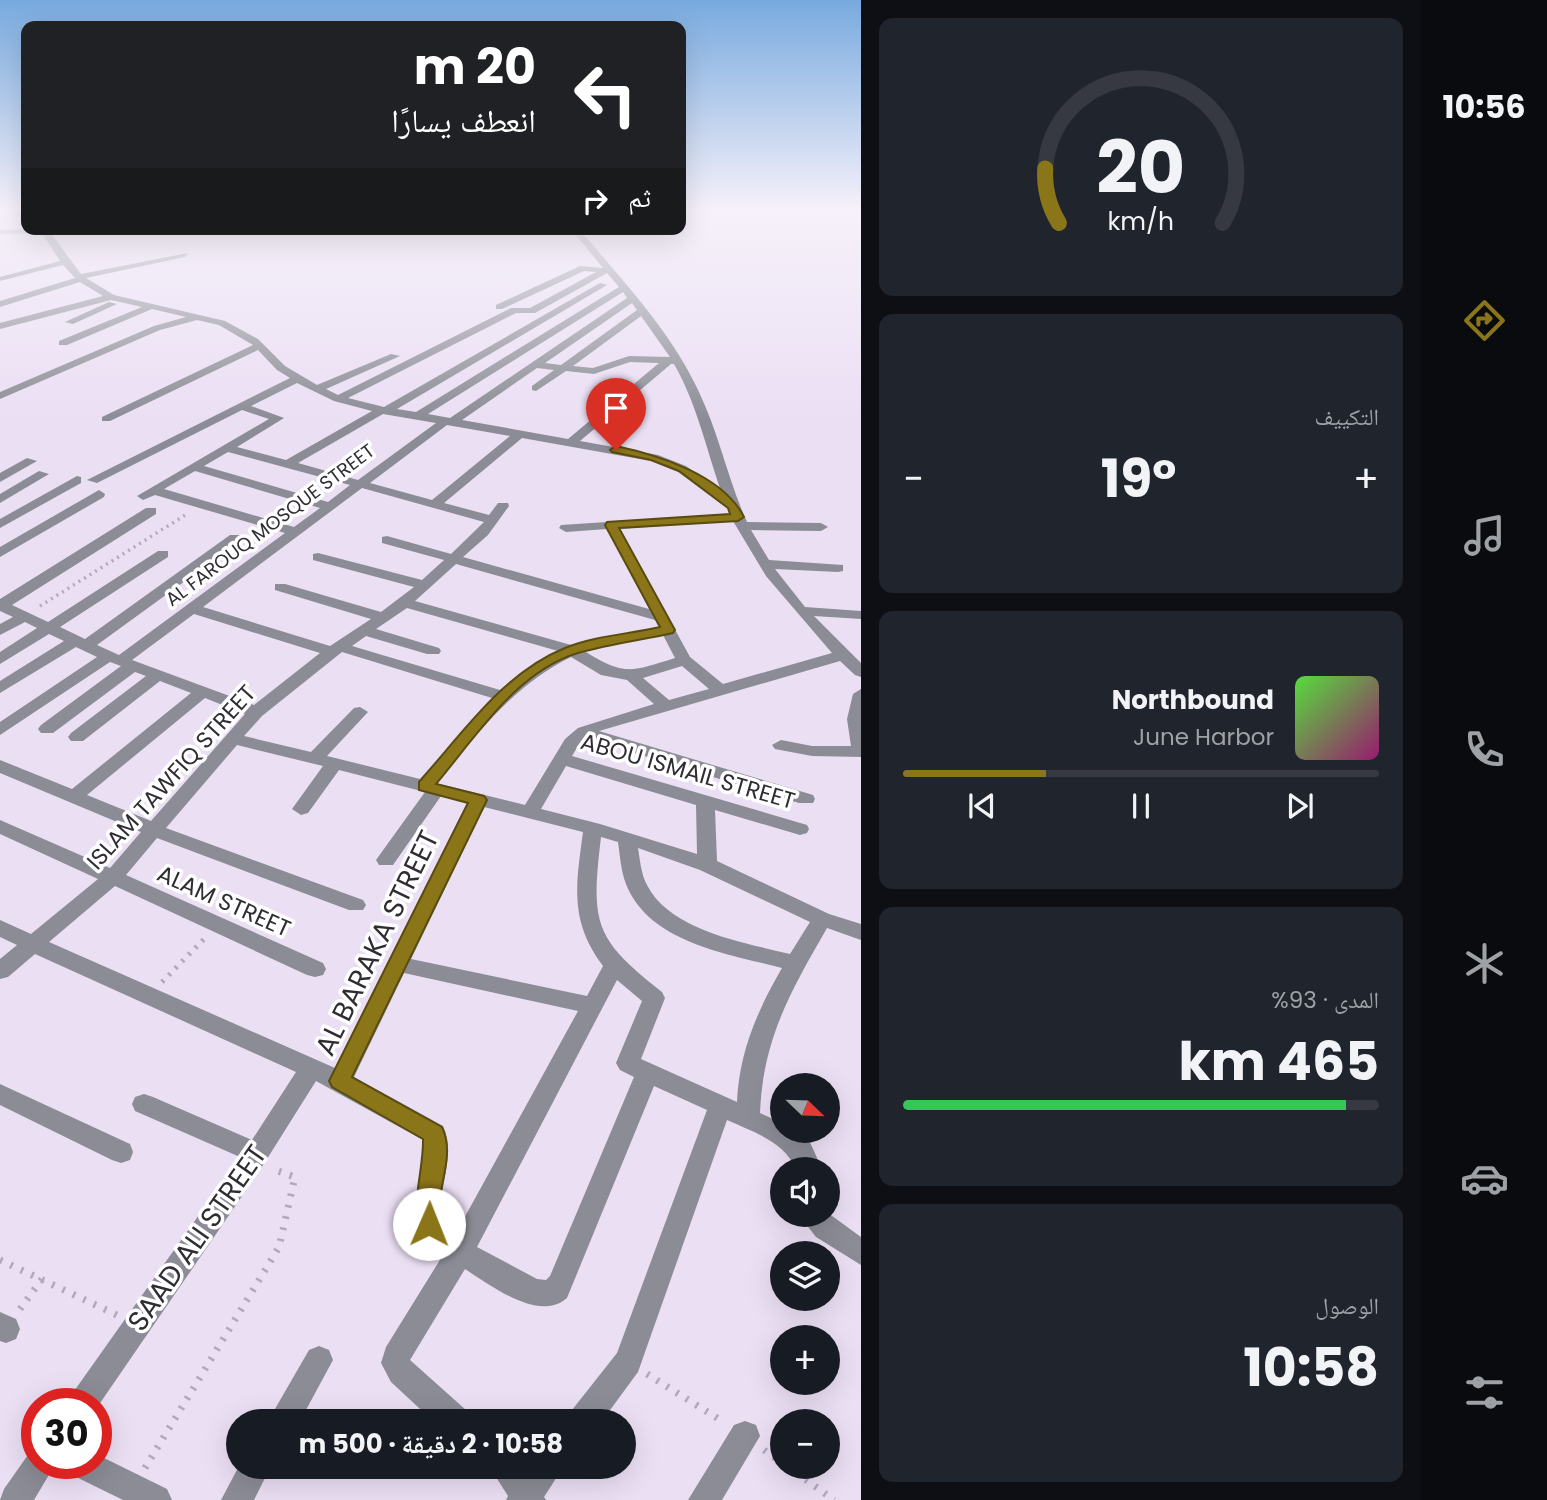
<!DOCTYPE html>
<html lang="ar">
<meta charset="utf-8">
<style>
body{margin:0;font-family:Poppins,"Noto Naskh Arabic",sans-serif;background:#20242c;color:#f1f3f6;direction:rtl;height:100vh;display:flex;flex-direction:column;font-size:26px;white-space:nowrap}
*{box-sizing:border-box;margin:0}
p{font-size:23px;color:#9ea1a6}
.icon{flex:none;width:38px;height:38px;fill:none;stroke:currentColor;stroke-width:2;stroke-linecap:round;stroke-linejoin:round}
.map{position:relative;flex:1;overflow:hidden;direction:ltr}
.sheet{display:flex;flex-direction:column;gap:18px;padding:18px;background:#0d0f14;width:560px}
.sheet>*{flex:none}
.hud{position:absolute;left:21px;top:21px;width:665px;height:214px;border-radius:14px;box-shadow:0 7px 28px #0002;direction:rtl;background:#202124;color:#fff;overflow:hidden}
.needle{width:46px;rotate:113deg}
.controls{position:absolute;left:770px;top:1073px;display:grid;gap:14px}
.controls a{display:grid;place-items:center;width:70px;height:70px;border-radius:50%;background:#171b24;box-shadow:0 7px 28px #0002;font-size:35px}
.speed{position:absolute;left:21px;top:1388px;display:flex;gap:14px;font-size:35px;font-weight:700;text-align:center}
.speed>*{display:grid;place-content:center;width:91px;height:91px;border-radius:50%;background:#171b24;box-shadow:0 7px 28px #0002;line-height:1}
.speed .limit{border:10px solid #d22;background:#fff;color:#111}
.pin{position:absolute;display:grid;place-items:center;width:60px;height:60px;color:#fff;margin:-72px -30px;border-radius:50% 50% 50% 0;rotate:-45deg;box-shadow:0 0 7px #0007}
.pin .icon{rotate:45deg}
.me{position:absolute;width:77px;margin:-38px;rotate:1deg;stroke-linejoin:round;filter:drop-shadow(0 0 5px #0008)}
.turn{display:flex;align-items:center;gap:24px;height:147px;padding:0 35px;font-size:32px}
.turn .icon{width:91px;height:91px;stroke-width:2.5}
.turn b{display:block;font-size:49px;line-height:60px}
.then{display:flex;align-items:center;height:66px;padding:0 35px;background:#0003;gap:14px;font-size:26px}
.big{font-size:52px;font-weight:700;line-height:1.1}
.sheet .card{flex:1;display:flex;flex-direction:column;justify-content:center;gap:10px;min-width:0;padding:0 24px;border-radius:14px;background:#20242c}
.sheet .dial{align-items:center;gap:0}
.dial svg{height:182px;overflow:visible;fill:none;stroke:#363941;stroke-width:7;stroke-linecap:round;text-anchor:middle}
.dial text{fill:#f1f3f6;stroke:none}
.song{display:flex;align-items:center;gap:21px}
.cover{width:84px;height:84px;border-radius:10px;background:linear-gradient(135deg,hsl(110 70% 55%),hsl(320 70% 35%))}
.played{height:7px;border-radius:4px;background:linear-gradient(90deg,#8b7519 30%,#363941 30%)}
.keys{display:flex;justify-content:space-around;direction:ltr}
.heat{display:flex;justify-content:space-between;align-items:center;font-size:38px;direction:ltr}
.charge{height:10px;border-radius:5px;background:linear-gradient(90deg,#34c759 93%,#363941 0)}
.trip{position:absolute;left:226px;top:1409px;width:410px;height:70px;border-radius:35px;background:#171b24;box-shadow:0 7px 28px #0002;font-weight:700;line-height:70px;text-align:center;direction:rtl}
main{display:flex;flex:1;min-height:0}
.menu{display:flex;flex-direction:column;width:126px;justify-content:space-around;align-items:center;background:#090b0e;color:#9ea1a6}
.menu .icon{width:49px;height:49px}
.menu .active{color:#8b7519}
.menu b{font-size:32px;color:#f1f3f6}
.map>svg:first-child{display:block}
</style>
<main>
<nav class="menu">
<b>10:56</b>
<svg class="icon active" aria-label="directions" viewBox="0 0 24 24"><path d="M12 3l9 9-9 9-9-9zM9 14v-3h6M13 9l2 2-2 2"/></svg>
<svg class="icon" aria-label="music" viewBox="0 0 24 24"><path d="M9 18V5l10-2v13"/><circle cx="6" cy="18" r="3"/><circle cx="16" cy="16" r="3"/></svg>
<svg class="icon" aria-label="phone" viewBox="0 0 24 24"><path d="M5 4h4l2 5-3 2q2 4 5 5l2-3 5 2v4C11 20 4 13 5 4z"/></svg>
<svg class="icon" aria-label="climate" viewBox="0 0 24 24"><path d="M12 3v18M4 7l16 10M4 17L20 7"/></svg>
<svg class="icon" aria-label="car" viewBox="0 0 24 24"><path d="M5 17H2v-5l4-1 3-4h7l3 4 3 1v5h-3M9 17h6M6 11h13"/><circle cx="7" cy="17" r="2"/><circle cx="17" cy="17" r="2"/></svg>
<svg class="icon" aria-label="filters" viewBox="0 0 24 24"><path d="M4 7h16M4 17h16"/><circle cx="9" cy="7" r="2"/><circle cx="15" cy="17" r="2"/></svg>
</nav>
<section class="sheet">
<div class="card dial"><svg viewBox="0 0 100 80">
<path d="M14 69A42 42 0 1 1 86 69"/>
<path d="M14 69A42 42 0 0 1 8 45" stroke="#8b7519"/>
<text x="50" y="56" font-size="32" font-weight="700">20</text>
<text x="50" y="72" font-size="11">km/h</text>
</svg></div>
<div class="card"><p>التكييف</p>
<div class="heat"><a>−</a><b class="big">19°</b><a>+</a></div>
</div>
<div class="card">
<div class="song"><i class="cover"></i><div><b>Northbound</b><p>June Harbor</p></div></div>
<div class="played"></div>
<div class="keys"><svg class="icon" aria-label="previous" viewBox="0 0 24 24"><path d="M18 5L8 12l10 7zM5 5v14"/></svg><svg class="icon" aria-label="pause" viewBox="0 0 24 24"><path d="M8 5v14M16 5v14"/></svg><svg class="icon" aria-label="next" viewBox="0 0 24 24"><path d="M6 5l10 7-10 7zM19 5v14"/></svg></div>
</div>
<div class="card"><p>المدى · 93%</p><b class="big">465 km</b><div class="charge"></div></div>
<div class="card"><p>الوصول</p><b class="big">10:58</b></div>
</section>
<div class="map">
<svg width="861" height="1500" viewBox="0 0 861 1500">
<rect width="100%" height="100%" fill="#ebdff4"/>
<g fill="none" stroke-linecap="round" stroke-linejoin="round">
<path stroke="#b3a9ba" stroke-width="3.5" stroke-dasharray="2 4.5" stroke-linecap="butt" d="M40,606L187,514"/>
<path stroke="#b3a9ba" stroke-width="5" stroke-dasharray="2.5 7" stroke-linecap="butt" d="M162,982L205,938"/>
<path stroke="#b3a9ba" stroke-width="7" stroke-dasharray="2.5 9" stroke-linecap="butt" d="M0,1260L117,1315
M20,1309L42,1279
M647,1374L725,1423
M764,1450L782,1463
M787,1466L834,1500
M145,1468L279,1247L295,1177L272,1169"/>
<path fill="#8b8c95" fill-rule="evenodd" d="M6,209H14L26,216V221Z
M55,229L50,232L81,274L188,253L185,257L86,278L114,295L225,321L258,339L285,366L317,385L391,354L400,356L326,389L338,395L511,308H530L596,272L584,271L502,309H496V305L580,266L603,268L571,229H579C622,280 671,331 699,392C719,434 728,480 747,522L821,523L828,527L821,531L751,530L769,560L843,565V571L838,572L775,569L805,607L861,611V619L814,616L861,663V677L855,675L840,661L599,731L813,795L815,799L813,803H799L588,739L578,746L572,756L807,825L809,829L807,833L800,835L715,810L717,861L829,914L861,924V940L827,928C791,991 763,1038 760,1113L782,1123V1130H797L809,1140L822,1169H796C784,1141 753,1132 727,1120L638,1372L602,1421H568L572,1410L617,1353L707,1110L654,1086L567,1298C539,1323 490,1285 465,1269L410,1360L466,1410L470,1421H433L391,1382L381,1363L386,1347L443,1255C394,1223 430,1185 423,1140L316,1081L260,1170L96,1409V1404H67L72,1394L240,1157L135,1111L132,1104L135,1097L144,1094L153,1097L252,1140L296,1072L35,954L8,977L0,979V959L17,945L0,937V920L31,934L98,879L0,834V820L110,868L141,832L0,773V760L72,789L191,693L160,681L83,741H71L68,737L71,733L146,676L135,672L53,733H41L38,729L41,725L121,666L110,662L0,735V722L97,657L76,647L0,693V681L64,641L49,634L0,664V652L37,628L25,622L0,635V624L13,617L0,611V599L146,508H156V514L12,605L48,622L158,551H168V557L60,627L85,639L230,535H240V541L97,645L119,655L285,533L155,495L143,500L137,496L269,419L242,410L97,483L87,480L290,378L277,370L258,350L110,421H102V417L253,345L219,325L197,320L160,330L0,399V392L154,326L186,317L152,309L67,345H59V341L142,307L111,300L0,329V323L103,296L80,282L0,307V301L75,278L63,265L0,281V277L60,261L42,233L0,234V230ZM607,273L619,287L416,412L397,409L607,285L600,283L384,407L348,398L516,313H535ZM623,292L627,298L450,418L428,414ZM632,303L637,310L561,365L545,363ZM641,316L670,357L629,356L593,368L573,366ZM630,362L659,363L568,439L462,420L537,368L554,370L532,386V390L536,391L566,371L594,374ZM671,364H674C697,404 706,448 721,491L686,466L658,455L580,441ZM297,383L334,401L372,411L286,460L237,447L284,418L251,406ZM383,414L436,423L358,480L298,463ZM447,425L510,436L432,500L370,483ZM522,438L651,461L678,472L727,508L730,514L561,525L559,528L566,532L607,529L649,609L463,557L488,535L509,506L508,503H498L489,515L444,503ZM228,452L350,485L328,502L204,466ZM195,471L320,508L294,527L164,489ZM362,488L484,522L451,554L387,536L382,537V543L444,560L422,580L318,553L313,554V560L414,587L381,612L285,584H275V590L371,619L330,646L203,607ZM733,521L766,576L832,653L723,684L690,657L620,529ZM456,564L655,620L659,627L571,645L415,601ZM407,608L558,651L520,673L500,690L352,646L366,636L427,654H439L441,651L439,648L376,629ZM194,614L320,653L254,705L132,660ZM663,635L675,658C630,672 625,676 584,651ZM342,652L492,698L420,779L327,756L368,712L360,707L354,708L311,752L244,736L262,716ZM571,657L601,675L627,680L654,704L578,728L565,739L525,805L436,783C477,735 513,685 571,657ZM682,666L709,689L669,700L643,678ZM205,698L245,714L151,821L87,795ZM237,745L323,766L292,809L301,815L308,813L339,770L425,792L376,860L379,865H393L441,796L467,803L335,1068L49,942L115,886L307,975L315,977L323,975L326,969L323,963L126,875L157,838L349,910H363L366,905L363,900L166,828ZM566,766L696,805L697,854L600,824L541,809ZM484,807L583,832C576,885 569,921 603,966L587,996L411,959ZM601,837L618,842C620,856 621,871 626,884C649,943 729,954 782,968C757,1011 739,1053 737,1102L641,1059L665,998L662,992C593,938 591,923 601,837ZM638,848L700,870L810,922L790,954C746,943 670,931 647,885C641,874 640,860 638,848ZM404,973L578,1011L456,1233L446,1227C431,1195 459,1160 443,1126L354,1077ZM617,980L642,1001L616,1063L620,1070L634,1077L550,1276L546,1280L537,1279L477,1247Z
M109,302L117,304L73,324L65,322Z
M27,458L37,461L0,482V473Z
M39,471L49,474L0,503V494Z
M77,476L81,477V483L0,528V519Z
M99,490L105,494L104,497L0,557V547Z
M861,689V757L812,756L775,749L772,745L781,740L812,746H851L847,719L853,694Z
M0,1084L130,1144L133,1152L130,1160L121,1163L112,1160L0,1105Z
M828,1213L861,1237V1265L816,1237L798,1214Z
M0,1312L16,1319L20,1329L16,1339L6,1343L0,1341Z
M319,1346L329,1350L333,1360L300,1421H268L309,1350Z
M745,1421L756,1425L760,1436L722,1500H688L734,1425Z
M37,1449V1463H56L34,1500H0L4,1489L30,1452Z
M96,1454L167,1489L172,1500H123L70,1474L66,1463H96Z
M239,1466H271L254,1500H221Z
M489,1466H524L526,1470L529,1466H564L544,1497L546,1500H506L508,1496Z"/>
</g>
<linearGradient id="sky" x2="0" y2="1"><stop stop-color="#78aadf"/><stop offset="0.5" stop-color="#f6f1fa"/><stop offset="1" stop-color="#f6f1fa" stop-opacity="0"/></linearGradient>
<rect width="861" height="419" fill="url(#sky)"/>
<path fill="#8b7519" stroke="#5a4c10" stroke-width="2" d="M616,446C658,455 723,475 744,517L738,521L619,528L675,630L673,633C642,640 609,644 578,653C517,671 475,738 436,784L484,796L487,800L352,1077L442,1127C455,1154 439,1183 439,1210C439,1219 441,1223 437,1231L429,1235L420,1231C410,1207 424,1168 423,1139L332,1087L329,1081L468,803L419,790V782C462,734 503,673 565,648C593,636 630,634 660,627L605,525L607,522L730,514L728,508L679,471L651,460L612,452L610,450Z"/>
<g text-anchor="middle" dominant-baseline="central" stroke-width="7" stroke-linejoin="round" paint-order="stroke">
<g font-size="19" fill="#302c33" stroke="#fff">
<text transform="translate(270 525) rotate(-37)">AL FAROUQ MOSQUE STREET</text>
</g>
<g font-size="23" fill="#302c33" stroke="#fff">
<text transform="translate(688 771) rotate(16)">ABOU ISMAIL STREET</text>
<text transform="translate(171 777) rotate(-48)">ISLAM TAWFIQ STREET</text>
<text transform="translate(224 901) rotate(24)">ALAM STREET</text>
</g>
<g font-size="28" fill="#302c33" stroke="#fff">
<text transform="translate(377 943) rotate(-64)">AL BARAKA STREET</text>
<text transform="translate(197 1238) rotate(-55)">SAAD ALI STREET</text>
</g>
</g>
</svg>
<div class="controls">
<a><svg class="needle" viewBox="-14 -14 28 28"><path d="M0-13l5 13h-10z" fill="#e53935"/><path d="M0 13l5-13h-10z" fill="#9ea1a6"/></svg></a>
<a><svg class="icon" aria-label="sound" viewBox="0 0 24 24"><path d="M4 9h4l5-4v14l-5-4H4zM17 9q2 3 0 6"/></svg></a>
<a><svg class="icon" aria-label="layers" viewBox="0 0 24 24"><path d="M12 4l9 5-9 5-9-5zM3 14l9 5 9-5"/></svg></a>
<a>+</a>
<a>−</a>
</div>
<div class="speed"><div class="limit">30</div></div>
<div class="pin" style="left:616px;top:450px;background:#d93025"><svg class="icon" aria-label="arrive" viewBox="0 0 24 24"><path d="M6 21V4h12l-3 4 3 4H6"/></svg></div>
<svg class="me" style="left:429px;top:1224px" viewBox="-20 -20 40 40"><circle r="19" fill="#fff"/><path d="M0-13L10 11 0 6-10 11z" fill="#8b7519"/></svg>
<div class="trip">10:58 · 2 دقيقة · 500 m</div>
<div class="hud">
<div class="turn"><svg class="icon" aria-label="left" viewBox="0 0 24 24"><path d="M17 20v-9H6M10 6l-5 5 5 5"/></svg><div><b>20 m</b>انعطف يسارًا</div></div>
<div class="then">ثم<svg class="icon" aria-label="right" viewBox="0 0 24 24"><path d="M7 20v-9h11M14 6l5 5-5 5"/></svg></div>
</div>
</div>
</main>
